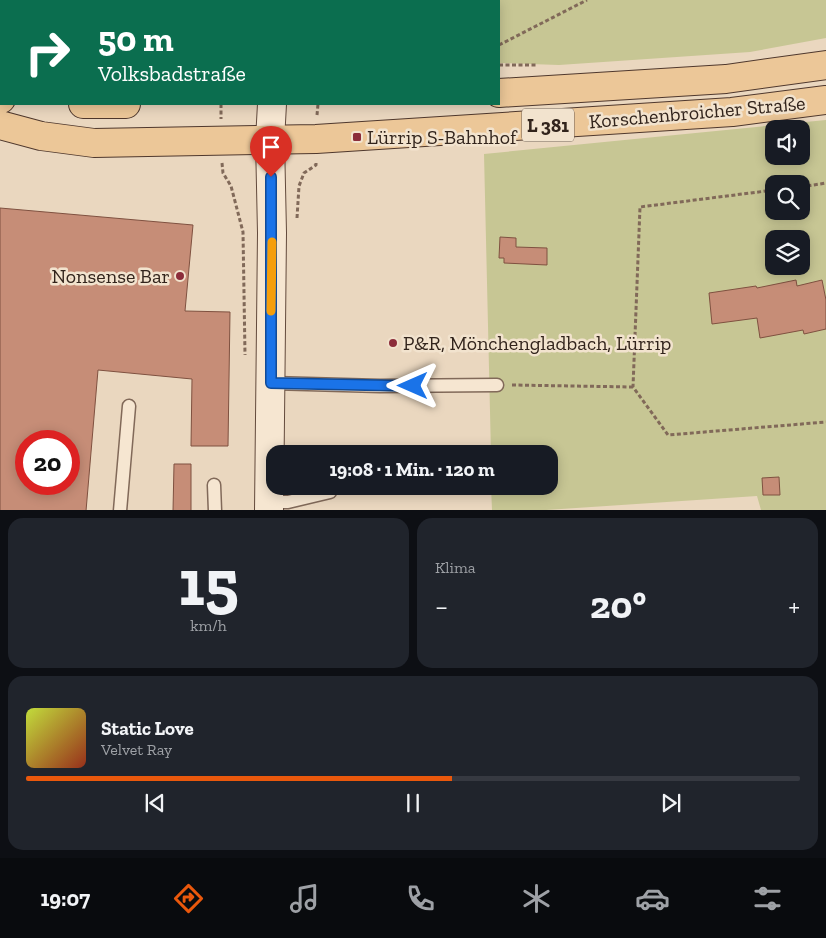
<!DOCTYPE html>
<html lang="de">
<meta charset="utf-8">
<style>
body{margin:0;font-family:"Zilla Slab",serif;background:#20242c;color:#f1f3f6;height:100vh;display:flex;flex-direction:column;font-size:19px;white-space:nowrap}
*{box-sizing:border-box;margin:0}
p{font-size:16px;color:#9ea1a6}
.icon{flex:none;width:28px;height:28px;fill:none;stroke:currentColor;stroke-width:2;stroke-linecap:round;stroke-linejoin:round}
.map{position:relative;height:510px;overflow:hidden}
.drawer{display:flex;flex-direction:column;gap:8px;padding:8px;background:#0d0f14;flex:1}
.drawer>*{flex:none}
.guide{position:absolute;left:0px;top:0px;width:500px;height:105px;box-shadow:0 2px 12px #0003;background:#0b6e4f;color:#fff;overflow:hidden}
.controls{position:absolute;left:765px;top:120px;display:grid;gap:10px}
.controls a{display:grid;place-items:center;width:45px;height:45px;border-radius:10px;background:#171b24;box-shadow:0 2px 12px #0003;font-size:25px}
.speed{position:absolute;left:15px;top:430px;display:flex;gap:10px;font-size:25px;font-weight:700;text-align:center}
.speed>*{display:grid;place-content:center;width:65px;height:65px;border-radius:50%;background:#171b24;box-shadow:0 2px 12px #0003;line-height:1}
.speed .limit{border:8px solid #d22;background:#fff;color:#111}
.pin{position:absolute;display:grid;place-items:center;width:42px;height:42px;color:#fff;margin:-51px -21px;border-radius:50% 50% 50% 0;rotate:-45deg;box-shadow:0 0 5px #0007}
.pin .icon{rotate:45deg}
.me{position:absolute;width:55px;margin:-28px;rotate:270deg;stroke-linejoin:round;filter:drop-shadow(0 0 4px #0008)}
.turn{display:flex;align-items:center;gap:18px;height:105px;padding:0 15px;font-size:22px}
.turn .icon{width:65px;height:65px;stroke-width:2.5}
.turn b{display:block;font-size:35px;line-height:42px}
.big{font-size:38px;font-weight:700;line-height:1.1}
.drawer .card{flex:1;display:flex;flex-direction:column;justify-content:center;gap:8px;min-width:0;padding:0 18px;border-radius:15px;background:#20242c}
.drawer .dial{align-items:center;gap:0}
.dial b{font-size:65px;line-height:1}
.song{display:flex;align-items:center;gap:15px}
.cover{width:60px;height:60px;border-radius:8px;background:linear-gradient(135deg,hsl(70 70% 55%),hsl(10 70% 35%))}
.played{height:5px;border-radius:2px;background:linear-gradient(90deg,#ea580c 55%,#363941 55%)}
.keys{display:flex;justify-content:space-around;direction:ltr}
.heat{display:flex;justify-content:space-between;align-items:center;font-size:28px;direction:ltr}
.drawer .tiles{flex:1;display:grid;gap:8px;grid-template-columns:1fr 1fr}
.card:last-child{grid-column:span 2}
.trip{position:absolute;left:266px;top:445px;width:292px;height:50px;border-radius:15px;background:#171b24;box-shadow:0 2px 12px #0003;font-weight:700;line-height:50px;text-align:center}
.tab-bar{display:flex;height:80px;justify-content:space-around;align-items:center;background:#090b0e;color:#9ea1a6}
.tab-bar .icon{width:35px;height:35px}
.tab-bar .on{color:#ea580c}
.tab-bar b{font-size:22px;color:#f1f3f6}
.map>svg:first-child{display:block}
</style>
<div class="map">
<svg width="826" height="511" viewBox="0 0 826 511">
<rect width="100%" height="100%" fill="#ead7bf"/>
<path fill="#c7c694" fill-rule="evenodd" d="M0,0H222L1,1L0,73Z
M299,0H826V38L750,52L559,65L499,63V1H299Z
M826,120V510H761L757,496L546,510H492L491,486H550V454H491L484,154ZM774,129H801V156H774ZM774,184H801V211H774ZM774,239H801V266H774Z"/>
<path fill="#c68d77" stroke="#7f5140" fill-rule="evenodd" d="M0,208L193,225L185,311L230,312L228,446H191L192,379L98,370L86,511H0ZM26,441H69V484H26Z
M500,237L516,238V247L547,248V265L504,263V258H499Z
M796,280L797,286L822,280L826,300V329L804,334L803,330L760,338L757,318L712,324L709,293L756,286L757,288Z
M174,464H191V511H173Z
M779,477L780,495H763L762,478Z"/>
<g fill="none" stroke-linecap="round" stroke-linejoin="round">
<defs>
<path id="lane" d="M271,383L380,386L497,385
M214,485L215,511
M269,502H288L330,492
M120,511L129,406"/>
<path id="secondary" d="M273,0V1
M269,511L272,233L270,140L272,104"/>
<path id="primary" d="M499,93L726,79L826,65
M0,99H1
M83,104H126
M0,125L41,136L94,143L316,139L732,112L826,100"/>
</defs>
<use href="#lane" stroke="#816959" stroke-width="15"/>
<use href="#secondary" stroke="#634a3c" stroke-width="30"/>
<use href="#primary" stroke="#4f382d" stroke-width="30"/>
<path stroke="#816959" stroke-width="3" stroke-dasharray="4 2.5" stroke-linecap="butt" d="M499,45L587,0
M499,65H538
M221,104V119
M317,115L318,104
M222,163L223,173L231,186L243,232L245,355
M801,187L826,183
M774,190L640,207L633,387L668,435L826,422
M297,218L299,186L304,173L316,165V161
M512,385L633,387"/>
<use href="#lane" stroke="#f6e6d1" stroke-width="12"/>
<use href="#secondary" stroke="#f6e6d1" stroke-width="28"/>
<use href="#primary" stroke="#ecc798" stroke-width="28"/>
</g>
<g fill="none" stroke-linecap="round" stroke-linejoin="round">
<defs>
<path id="route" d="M271,177V383L413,386"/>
</defs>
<use href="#route" stroke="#114b97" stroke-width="12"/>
<use href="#route" stroke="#1a73e8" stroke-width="9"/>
<path stroke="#f59e0b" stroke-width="9" d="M271,311L272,242"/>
</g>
<g fill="#8c2d3a" stroke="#f2e3ce" stroke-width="2">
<rect x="352" y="132" width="10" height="10" rx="2.5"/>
<circle cx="180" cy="276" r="5"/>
<circle cx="393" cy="343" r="5"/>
</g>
<g text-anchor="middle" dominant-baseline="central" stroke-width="5" stroke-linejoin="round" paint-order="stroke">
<rect fill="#f2e3ce" stroke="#6c5d51" stroke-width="1" x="522" y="108.5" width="52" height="33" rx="4"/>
<g font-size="19" font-weight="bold" fill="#32241c">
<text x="548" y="125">L 381</text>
</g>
<g font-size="20" fill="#32241c" stroke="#f2e3ce">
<text transform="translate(697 112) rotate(-5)">Korschenbroicher Straße</text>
</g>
<g font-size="20" fill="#32241c" stroke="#f2e3ce" text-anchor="start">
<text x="367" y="137">Lürrip S-Bahnhof</text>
<text x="170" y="276" text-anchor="end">Nonsense Bar</text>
<text x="403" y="343">P&amp;R, Mönchengladbach, Lürrip</text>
</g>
</g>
</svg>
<div class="controls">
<a><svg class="icon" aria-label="sound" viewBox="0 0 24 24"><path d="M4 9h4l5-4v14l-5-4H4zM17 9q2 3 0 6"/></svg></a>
<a><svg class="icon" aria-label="search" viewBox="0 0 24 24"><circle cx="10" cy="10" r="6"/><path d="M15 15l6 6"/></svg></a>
<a><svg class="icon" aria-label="layers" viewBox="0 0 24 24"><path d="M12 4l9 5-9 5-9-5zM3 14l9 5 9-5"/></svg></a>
</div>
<div class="speed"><div class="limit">20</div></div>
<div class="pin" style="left:271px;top:177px;background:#d93025"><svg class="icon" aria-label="arrive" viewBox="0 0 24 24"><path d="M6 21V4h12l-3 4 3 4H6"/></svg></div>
<svg class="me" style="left:413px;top:386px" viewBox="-20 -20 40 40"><path d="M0-17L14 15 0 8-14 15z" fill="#1a73e8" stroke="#fff" stroke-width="4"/></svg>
<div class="trip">19:08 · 1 Min. · 120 m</div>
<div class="guide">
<div class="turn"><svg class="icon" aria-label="right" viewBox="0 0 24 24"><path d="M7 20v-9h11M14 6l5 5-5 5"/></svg><div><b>50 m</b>Volksbadstraße</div></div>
</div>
</div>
<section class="drawer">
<div class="tiles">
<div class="card dial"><b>15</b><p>km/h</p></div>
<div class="card"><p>Klima</p>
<div class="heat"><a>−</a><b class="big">20°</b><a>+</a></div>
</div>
<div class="card">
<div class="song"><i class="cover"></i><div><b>Static Love</b><p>Velvet Ray</p></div></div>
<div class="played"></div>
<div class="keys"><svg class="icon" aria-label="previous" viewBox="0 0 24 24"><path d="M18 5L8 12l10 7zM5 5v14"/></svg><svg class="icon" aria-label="pause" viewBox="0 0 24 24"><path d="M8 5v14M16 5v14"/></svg><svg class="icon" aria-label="next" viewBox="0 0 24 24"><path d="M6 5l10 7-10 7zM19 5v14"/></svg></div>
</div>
</div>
</section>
<nav class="tab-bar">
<b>19:07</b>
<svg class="icon on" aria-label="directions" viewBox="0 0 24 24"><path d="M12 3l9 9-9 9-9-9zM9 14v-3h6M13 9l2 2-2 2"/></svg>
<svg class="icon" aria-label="music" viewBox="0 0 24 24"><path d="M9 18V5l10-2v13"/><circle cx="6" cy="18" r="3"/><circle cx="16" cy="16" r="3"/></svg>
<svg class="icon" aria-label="phone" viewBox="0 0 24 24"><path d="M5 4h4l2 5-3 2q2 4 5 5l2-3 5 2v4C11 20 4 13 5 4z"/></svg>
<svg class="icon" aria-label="climate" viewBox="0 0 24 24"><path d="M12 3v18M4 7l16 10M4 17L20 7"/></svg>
<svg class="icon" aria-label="car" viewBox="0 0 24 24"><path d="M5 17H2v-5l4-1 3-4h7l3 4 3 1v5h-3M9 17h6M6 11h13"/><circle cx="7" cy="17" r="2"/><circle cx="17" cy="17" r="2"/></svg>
<svg class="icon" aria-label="filters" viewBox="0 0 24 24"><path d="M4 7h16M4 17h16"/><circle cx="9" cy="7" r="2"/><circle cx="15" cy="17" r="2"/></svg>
</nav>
